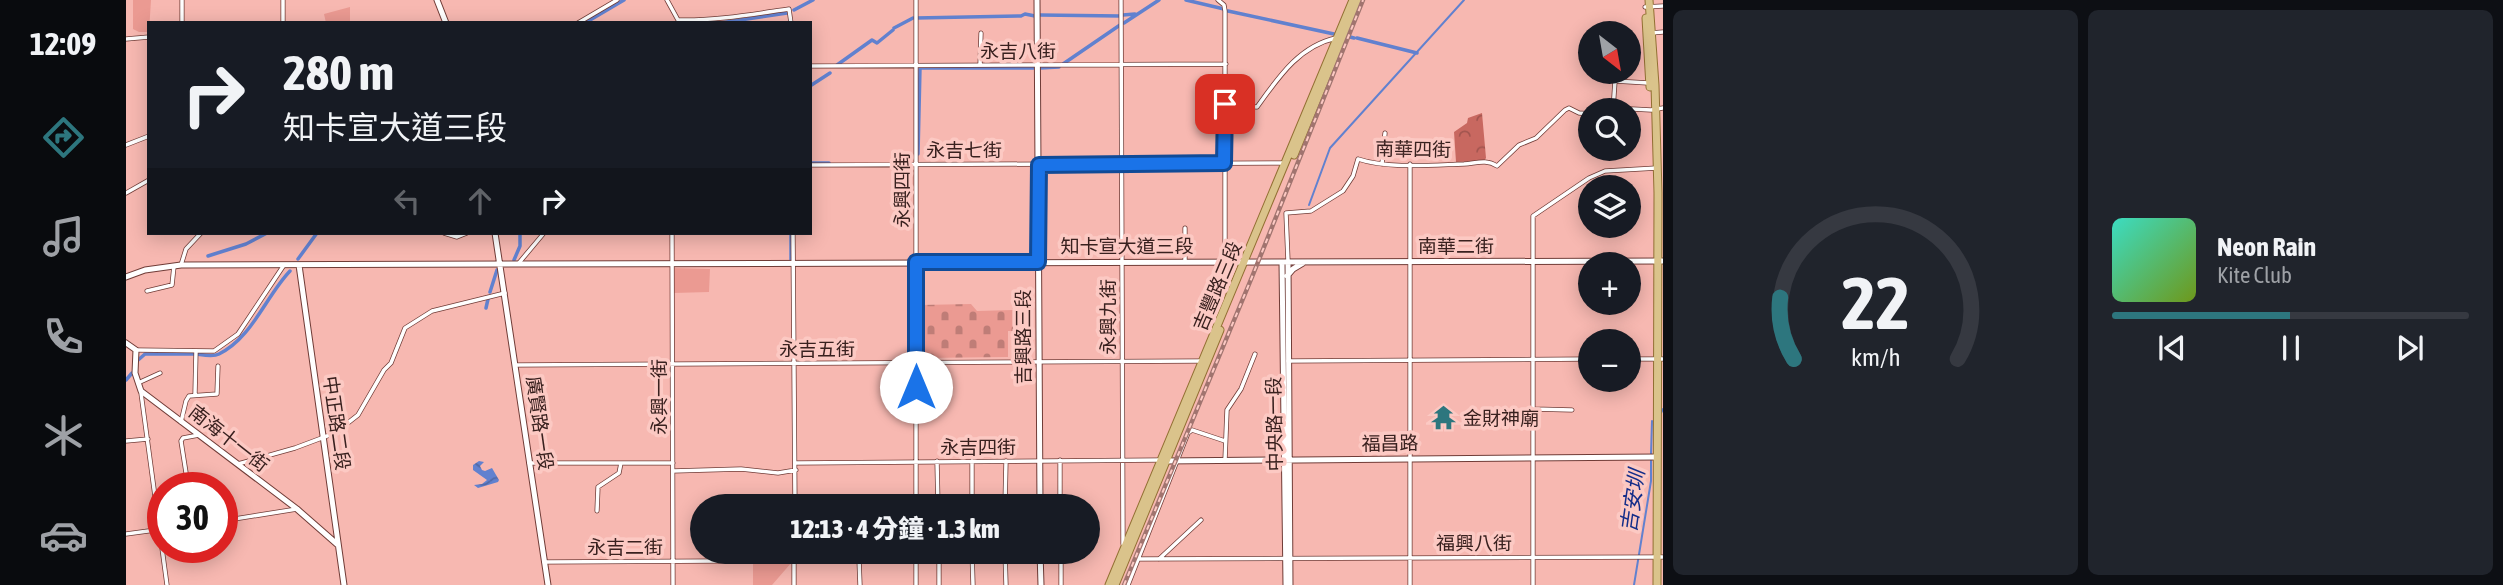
<!DOCTYPE html>
<html lang="zh-TW">
<meta charset="utf-8">
<style>
body{margin:0;font-family:"Asap Condensed","Noto Sans TC",sans-serif;background:#20242c;color:#f1f3f6;height:100vh;display:flex;flex-direction:column;font-size:26px;white-space:nowrap}
*{box-sizing:border-box;margin:0}
p{font-size:23px;color:#9ea1a6}
.icon{flex:none;width:38px;height:38px;fill:none;stroke:currentColor;stroke-width:2;stroke-linecap:round;stroke-linejoin:round}
.map{position:relative;flex:1;overflow:hidden}
.details{display:flex;flex-direction:column;gap:10px;padding:10px;background:#0d0f14;width:840px}
.details>*{flex:none}
.top-card{position:absolute;left:21px;top:21px;width:665px;height:214px;border-radius:0px;box-shadow:0 4px 18px #0003;background:#171b24;color:#f1f3f6;overflow:hidden}
.needle{width:46px;rotate:149deg}
.controls{position:absolute;left:1452px;top:21px;display:grid;gap:14px}
.controls a{display:grid;place-items:center;width:63px;height:63px;border-radius:50%;background:#171b24;box-shadow:0 4px 18px #0003;font-size:35px}
.speed{position:absolute;left:21px;top:472px;display:flex;gap:14px;font-size:35px;font-weight:700;text-align:center}
.speed>*{display:grid;place-content:center;width:91px;height:91px;border-radius:50%;background:#171b24;box-shadow:0 4px 18px #0003;line-height:1}
.speed .limit{border:10px solid #d22;background:#fff;color:#111}
.pin{position:absolute;display:grid;place-items:center;width:60px;height:60px;color:#fff;margin:-30px;border-radius:14px;box-shadow:0 4px 10px #0006}
.me{position:absolute;width:77px;margin:-38px;rotate:0deg;stroke-linejoin:round;filter:drop-shadow(0 0 5px #0008)}
.turn{display:flex;align-items:center;gap:24px;height:147px;padding:0 21px;font-size:32px}
.turn .icon{width:91px;height:91px;stroke-width:2.5}
.turn b{display:block;font-size:49px;line-height:60px}
.lanes{display:flex;align-items:center;height:66px;padding:0 21px;background:#0003;justify-content:center;gap:35px;direction:ltr}
.lanes .off{opacity:.35}
.details .widget{flex:1;display:flex;flex-direction:column;justify-content:center;gap:10px;min-width:0;padding:0 24px;border-radius:10px;background:#20242c}
.details .dial{align-items:center;gap:0}
.dial svg{height:182px;overflow:visible;fill:none;stroke:#363941;stroke-width:7;stroke-linecap:round;text-anchor:middle}
.dial text{fill:#f1f3f6;stroke:none}
.song{display:flex;align-items:center;gap:21px}
.cover{width:84px;height:84px;border-radius:10px;background:linear-gradient(135deg,hsl(170 70% 55%),hsl(80 70% 35%))}
.played{height:7px;border-radius:4px;background:linear-gradient(90deg,#2d767e 50%,#363941 50%)}
.keys{display:flex;justify-content:space-around;direction:ltr}
.details .tiles{flex:1;display:grid;gap:10px;grid-template-columns:repeat(2,1fr)}
.trip{position:absolute;left:564px;top:494px;width:410px;height:70px;border-radius:35px;background:#171b24;box-shadow:0 4px 18px #0003;font-weight:800;line-height:70px;text-align:center}
main{display:flex;flex:1;min-height:0}
.dock{display:flex;flex-direction:column;width:126px;justify-content:space-around;align-items:center;background:#090b0e;color:#9ea1a6}
.dock .icon{width:49px;height:49px}
.dock .on{color:#2d767e}
.dock b{font-size:32px;color:#f1f3f6}
.map>svg:first-child{display:block}
</style>
<main>
<nav class="dock">
<b>12:09</b>
<svg class="icon on" aria-label="directions" viewBox="0 0 24 24"><path d="M12 3l9 9-9 9-9-9zM9 14v-3h6M13 9l2 2-2 2"/></svg>
<svg class="icon" aria-label="music" viewBox="0 0 24 24"><path d="M9 18V5l10-2v13"/><circle cx="6" cy="18" r="3"/><circle cx="16" cy="16" r="3"/></svg>
<svg class="icon" aria-label="phone" viewBox="0 0 24 24"><path d="M5 4h4l2 5-3 2q2 4 5 5l2-3 5 2v4C11 20 4 13 5 4z"/></svg>
<svg class="icon" aria-label="climate" viewBox="0 0 24 24"><path d="M12 3v18M4 7l16 10M4 17L20 7"/></svg>
<svg class="icon" aria-label="car" viewBox="0 0 24 24"><path d="M5 17H2v-5l4-1 3-4h7l3 4 3 1v5h-3M9 17h6M6 11h13"/><circle cx="7" cy="17" r="2"/><circle cx="17" cy="17" r="2"/></svg>
</nav>
<div class="map">
<svg width="1537" height="585" viewBox="0 0 1537 585">
<defs>
<pattern id="forest-crowns" width="20" height="18" patternUnits="userSpaceOnUse" patternTransform="scale(1.75)"><rect width="20" height="18" fill="#c86860"/><path d="M2 6a3 3 0 1 1 6 0M12 15a3 3 0 1 1 6 0" fill="none" stroke="#a3554f"/></pattern>
<pattern id="cemetery-stones" width="16" height="16" patternUnits="userSpaceOnUse" patternTransform="scale(1.75)"><rect width="16" height="16" fill="#eb9a92"/><path d="M2 7V4a2 2 0 0 1 4 0v3zM10 15v-3a2 2 0 0 1 4 0v3z" fill="#bf7d77"/></pattern>
<pattern id="water-waves" width="16" height="10" patternUnits="userSpaceOnUse" patternTransform="scale(1.75)"><rect width="16" height="10" fill="#6181cf"/><path d="M0 5q4-4 8 0t8 0" fill="none" stroke="#5169a7"/></pattern>
</defs>
<rect width="100%" height="100%" fill="#f7b8b1"/>
<path fill="#eb9a92" d="M7,0H25L23,32H13L7,29Z
M224,7V21L200,23L198,14Z
M547,268L584,269L583,292L547,293Z
M627,562H666L646,585H627Z"/>
<path fill="url(#forest-crowns)" d="M1356,113L1360,158L1358,161L1330,162L1328,132L1341,123L1342,118Z"/>
<path fill="url(#cemetery-stones)" d="M845,304L851,311L887,310L888,331H882V357L795,358L794,305Z"/>
<path fill="url(#water-waves)" d="M353,461L358,462L354,466L356,470L359,471L366,468L373,480L372,482L352,488L348,485L356,484L361,480L347,470V465Z"/>
<g fill="none" stroke-linecap="round" stroke-linejoin="round">
<path stroke="#6181cf" stroke-width="2" d="M1183,205L1204,148L1338,0
M1535,413L1537,409
M1525,454L1526,421
M1508,585L1525,481V460"/>
<path stroke="#6181cf" stroke-width="3.5" d="M1060,0L1098,9
M668,10L687,0
M1102,11L1208,34
M914,15L994,16
M997,15L1009,14
M790,18L895,16L899,14L909,16
M459,23L498,0
M594,23L661,13
M998,23L1033,0
M768,28L787,18
M1224,37L1228,38
M1231,38L1291,53
M937,64L994,25
M711,65L746,40L751,43L767,30
M914,68L933,67
M684,86L704,73
M792,154L794,68H908
M684,163H703
M665,233V260
M82,256L120,244L141,233
M172,259L191,233
M388,260L394,246V233
M364,292L371,270
M360,308L362,299
M71,354C78,355 87,357 93,354C126,338 140,296 164,271
M11,361L19,354H69
M0,380L6,373"/>
<defs>
<path id="minor" d="M541,0L552,20C588,21 628,14 663,9L665,23
M790,0V506
M995,0L997,544
M1092,0L1098,5L1099,11V262
M1519,7L1537,6
M56,23V0
M157,23V0
M452,23L491,0
M1525,33L1537,32
M0,39L23,37
M854,65L855,33
M684,66L1100,64
M1099,105L1131,107C1152,78 1173,46 1210,38
M1484,110L1488,108L1525,110L1537,108
M1487,110L1489,81L1522,83
M1087,126L1099,120
M0,145L23,136
M1256,164L1259,133
M1284,164V585
M684,165L1158,163
M0,193L23,180
M318,233L331,237L341,233
M546,233L547,585
M667,233L669,506
M1059,261V228
M1162,261L1160,213L1185,211L1217,191L1227,176L1232,159C1262,169 1306,165 1338,164C1351,163 1360,159 1371,166L1393,145L1410,138L1439,110L1443,108L1453,113L1465,114
M392,264L418,233
M55,265L60,249L75,233
M21,291L46,285L48,266
M10,350L88,351L112,334L158,265
M1503,359H1537
M1162,361L1465,359
M390,365L1076,361
M12,383L34,373
M15,393L41,585
M69,394L70,351
M1408,409L1446,410
M55,422L60,401L63,396L91,394L92,366
M0,441L22,439
M934,460V506
M1099,460L1101,410L1115,389L1129,354
M811,461L812,506
M846,461V506
M403,463H547
M670,463L1035,460
M112,464L169,448L209,433L232,415L258,370L265,363L279,328L306,311L379,293
M547,471L615,469L652,473L670,470
M61,479L55,441L57,438L73,435
M879,506L880,461
M471,511L472,487L493,473L495,463
M96,521L171,509
M0,534L37,529
M668,551V585
M790,551V585
M846,551L847,585
M879,551L880,585
M935,551V585
M733,559L734,585
M1012,559L1537,557
M1033,559L1075,520
M418,562L789,560
M813,585V551
M1002,585L1062,433L1066,430L1099,441
M1407,585V216L1463,178L1479,171L1531,168"/>
<path id="tertiary" d="M311,0L320,23
M911,0L914,506
M369,233L422,585
M1156,262L1160,585
M1162,262L1164,585
M173,265L218,585
M1161,276L1167,269L1177,263
M0,277L19,270L55,265L1537,261
M0,343L10,350L9,373L15,391L171,509L212,545
M1038,461L1531,457
M914,551L915,585"/>
<path id="primary" d="M1523,0L1529,85L1532,193L1531,585
M1520,18L1524,87
M1168,155L1232,0
M983,585L1227,0
M989,585L1094,330"/>
</defs>
<use href="#minor" stroke="#703c37" stroke-width="5"/>
<use href="#tertiary" stroke="#703c37" stroke-width="7"/>
<use href="#primary" stroke="#927033" stroke-width="9"/>
<use href="#minor" stroke="#fff" stroke-width="3.5"/>
<use href="#tertiary" stroke="#fff" stroke-width="5"/>
<use href="#primary" stroke="#dac38b" stroke-width="7"/>
<defs>
<path id="rail" d="M998,585L1126,277L1237,0"/>
</defs>
<use href="#rail" stroke="#a1746f" stroke-width="4.5"/>
<use href="#rail" stroke="#fcc9c3" stroke-width="2" stroke-dasharray="5" stroke-linecap="butt"/>
</g>
<g fill="none" stroke-linecap="round" stroke-linejoin="round">
<defs>
<path id="route" d="M790,387V262H912L913,165L1098,163L1099,104"/>
</defs>
<use href="#route" stroke="#114b97" stroke-width="18"/>
<use href="#route" stroke="#1a73e8" stroke-width="12"/>
</g>
<defs>
<symbol id="temple-bare" viewBox="-9 -9 18 18"><path d="M0-6L5-2H3V0L6.5 2.5H4V6H1.5V3h-3V6H-4V2.5H-6.5L-3 0V-2H-5Z" fill="#2d767e" stroke="#fcc9c3" stroke-width="2.5" paint-order="stroke"/></symbol>
</defs>
<g fill-rule="evenodd">
<use href="#temple-bare" x="1300" y="400" width="35" height="35"/>
</g>
<g text-anchor="middle" dominant-baseline="central" stroke-width="7" stroke-linejoin="round" paint-order="stroke">
<g font-size="19" fill="#39211f" stroke="#fcc9c3">
<text x="892" y="51">永吉八街</text>
<text transform="translate(1287 149) rotate(1)">南華四街</text>
<text x="838" y="150">永吉七街</text>
<text transform="translate(776 190) rotate(-90)">永興四街</text>
<text x="1001" y="246">知卡宣大道三段</text>
<text x="1330" y="246">南華二街</text>
<text transform="translate(1091 286) rotate(-67)">吉豐路三段</text>
<text transform="translate(982 317) rotate(-90)">永興九街</text>
<text transform="translate(897 337) rotate(-90)">吉興路三段</text>
<text x="691" y="349">永吉五街</text>
<text transform="translate(533 397) rotate(-90)">永興一街</text>
<text transform="translate(211 423) rotate(82)">中正路二段</text>
<text transform="translate(414 423) rotate(82)">廣賢路一段</text>
<text transform="translate(1148 424) rotate(-91)">中央路一段</text>
<text transform="translate(103 438) rotate(38)">南海十一街</text>
<text transform="translate(1264 443) rotate(-1)">福昌路</text>
<text x="852" y="447">永吉四街</text>
<text x="1348" y="543">福興八街</text>
<text x="499" y="547">永吉二街</text>
</g>
<g font-size="19" fill="#39211f" stroke="#fcc9c3" text-anchor="start">
<text x="1337" y="418">金財神廟</text>
</g>
<g font-size="21" font-style="italic" fill="#152e89" stroke="#fcc9c3">
<text transform="translate(1506 501) rotate(-82)">吉安圳</text>
</g>
</g>
</svg>
<div class="controls">
<a><svg class="needle" viewBox="-14 -14 28 28"><path d="M0-13l5 13h-10z" fill="#e53935"/><path d="M0 13l5-13h-10z" fill="#9ea1a6"/></svg></a>
<a><svg class="icon" aria-label="search" viewBox="0 0 24 24"><circle cx="10" cy="10" r="6"/><path d="M15 15l6 6"/></svg></a>
<a><svg class="icon" aria-label="layers" viewBox="0 0 24 24"><path d="M12 4l9 5-9 5-9-5zM3 14l9 5 9-5"/></svg></a>
<a>+</a>
<a>−</a>
</div>
<div class="speed"><div class="limit">30</div></div>
<div class="pin" style="left:1099px;top:104px;background:#d93025"><svg class="icon" aria-label="arrive" viewBox="0 0 24 24"><path d="M6 21V4h12l-3 4 3 4H6"/></svg></div>
<svg class="me" style="left:790px;top:387px" viewBox="-20 -20 40 40"><circle r="19" fill="#fff"/><path d="M0-13L10 11 0 6-10 11z" fill="#1a73e8"/></svg>
<div class="trip">12:13 · 4 分鐘 · 1.3 km</div>
<div class="top-card">
<div class="turn"><svg class="icon" aria-label="right" viewBox="0 0 24 24"><path d="M7 20v-9h11M14 6l5 5-5 5"/></svg><div><b>280 m</b>知卡宣大道三段</div></div>
<div class="lanes"><svg class="icon off" aria-label="left" viewBox="0 0 24 24"><path d="M17 20v-9H6M10 6l-5 5 5 5"/></svg><svg class="icon off" aria-label="ahead" viewBox="0 0 24 24"><path d="M12 20V5M6 11l6-6 6 6"/></svg><svg class="icon" aria-label="right" viewBox="0 0 24 24"><path d="M7 20v-9h11M14 6l5 5-5 5"/></svg></div>
</div>
</div>
<section class="details">
<div class="tiles">
<div class="widget dial"><svg viewBox="0 0 100 80">
<path d="M14 69A42 42 0 1 1 86 69"/>
<path d="M14 69A42 42 0 0 1 8 42" stroke="#2d767e"/>
<text x="50" y="56" font-size="32" font-weight="700">22</text>
<text x="50" y="72" font-size="11">km/h</text>
</svg></div>
<div class="widget">
<div class="song"><i class="cover"></i><div><b>Neon Rain</b><p>Kite Club</p></div></div>
<div class="played"></div>
<div class="keys"><svg class="icon" aria-label="previous" viewBox="0 0 24 24"><path d="M18 5L8 12l10 7zM5 5v14"/></svg><svg class="icon" aria-label="pause" viewBox="0 0 24 24"><path d="M8 5v14M16 5v14"/></svg><svg class="icon" aria-label="next" viewBox="0 0 24 24"><path d="M6 5l10 7-10 7zM19 5v14"/></svg></div>
</div>
</div>
</section>
</main>
